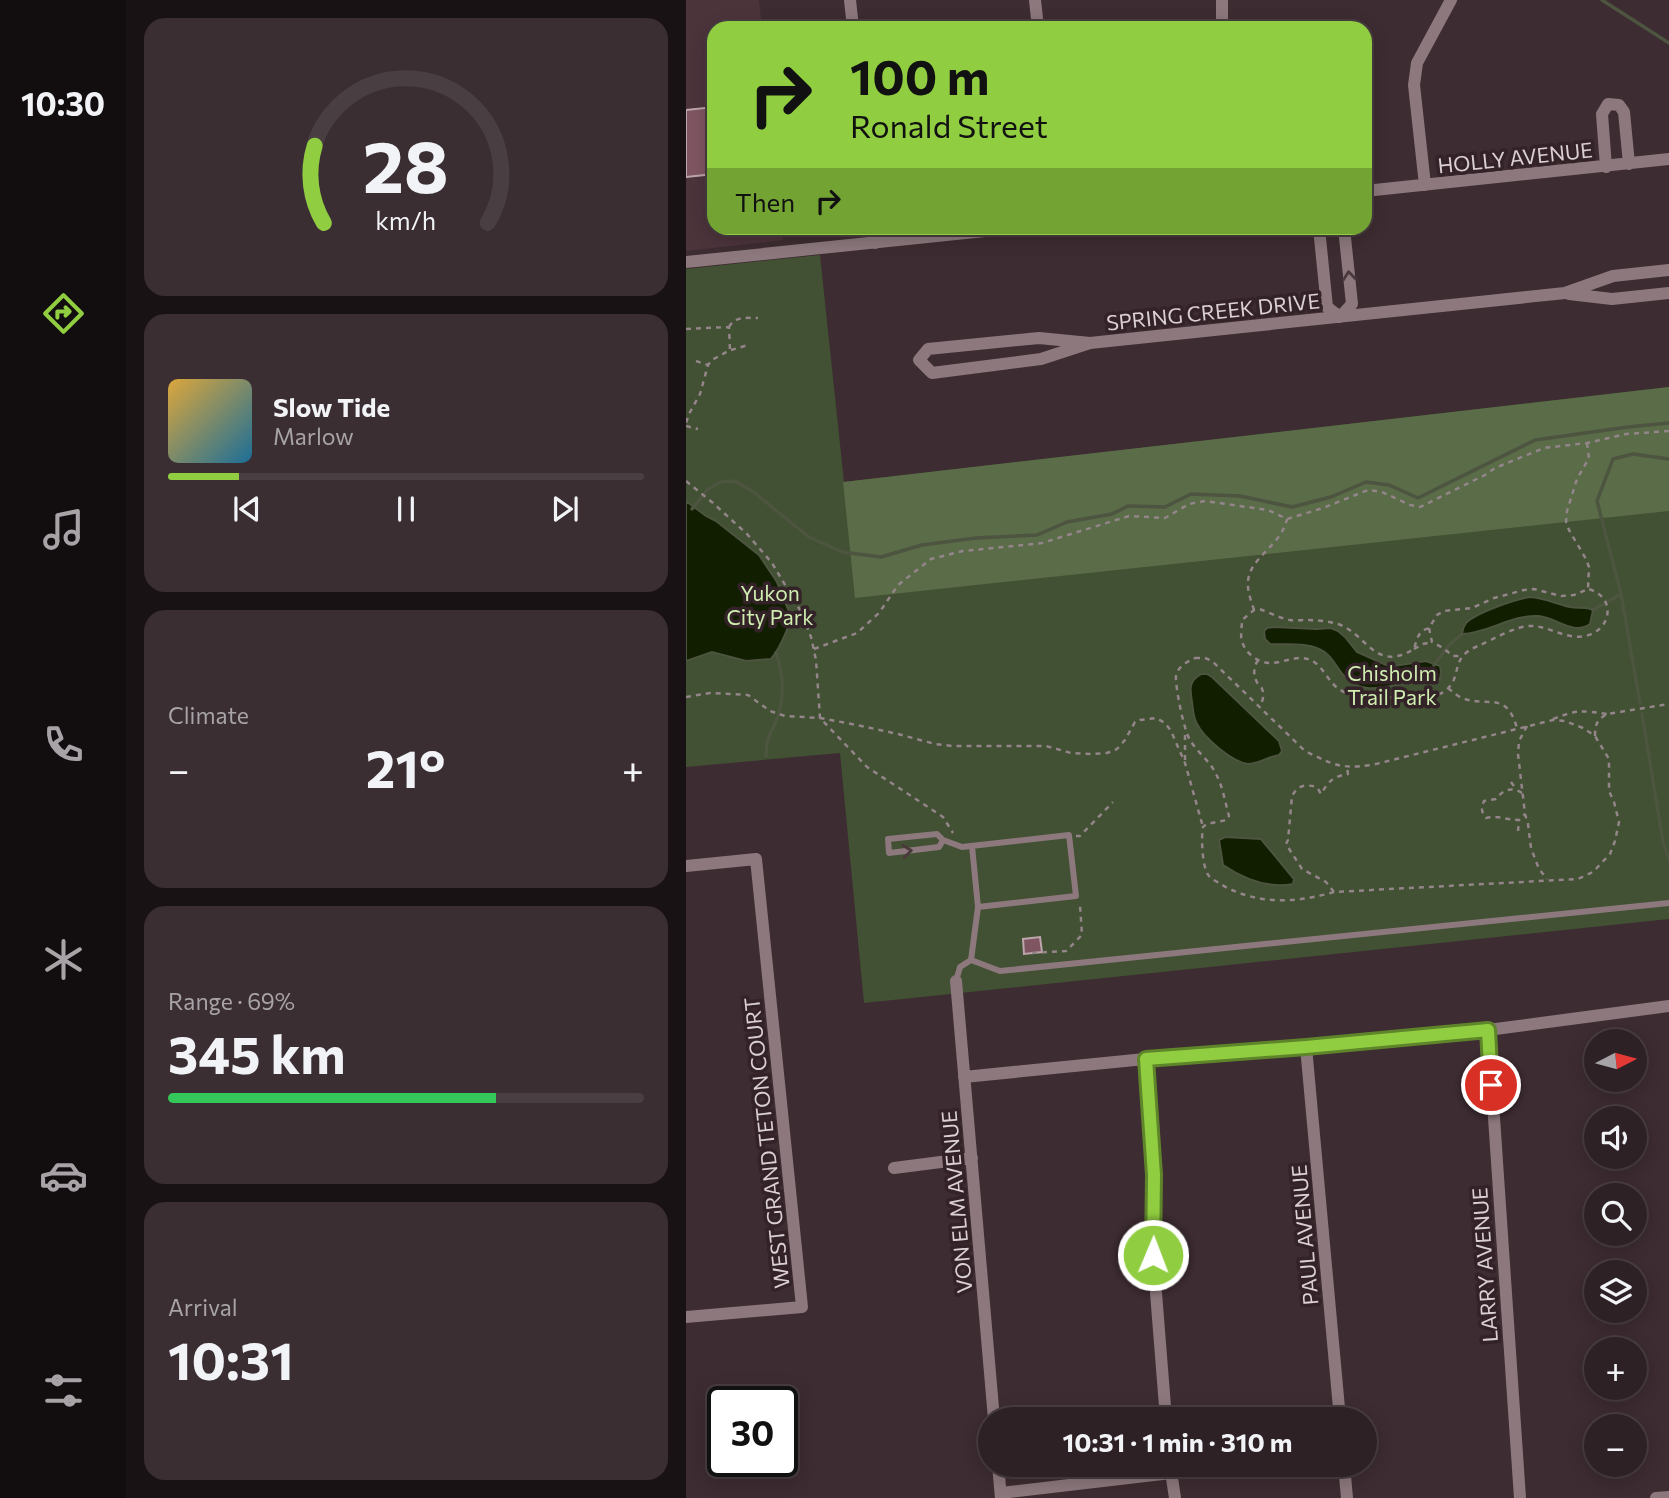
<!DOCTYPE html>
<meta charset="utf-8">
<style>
body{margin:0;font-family:Commissioner,sans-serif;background:#3a2e32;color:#f1f3f6;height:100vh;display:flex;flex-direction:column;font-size:26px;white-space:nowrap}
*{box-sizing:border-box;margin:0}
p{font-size:23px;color:#a7a3a7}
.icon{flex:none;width:38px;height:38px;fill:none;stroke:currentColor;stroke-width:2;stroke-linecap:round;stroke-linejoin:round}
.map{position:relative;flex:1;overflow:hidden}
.drawer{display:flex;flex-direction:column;gap:18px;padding:18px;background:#191214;width:560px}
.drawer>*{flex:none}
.banner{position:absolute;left:21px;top:21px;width:665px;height:214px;border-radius:21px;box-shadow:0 4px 18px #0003,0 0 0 2px #493e42;background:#90cd40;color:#111;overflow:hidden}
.needle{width:46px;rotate:84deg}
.buttons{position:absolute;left:898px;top:1029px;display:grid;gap:14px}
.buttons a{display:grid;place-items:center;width:63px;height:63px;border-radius:50%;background:#2e2125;box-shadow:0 4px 18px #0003,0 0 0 2px #493e42;font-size:35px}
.speed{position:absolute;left:21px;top:1386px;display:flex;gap:14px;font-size:35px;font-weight:700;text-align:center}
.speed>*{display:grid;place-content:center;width:91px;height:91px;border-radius:50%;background:#2e2125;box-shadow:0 4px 18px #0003,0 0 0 2px #493e42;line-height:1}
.speed .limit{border:4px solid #111;border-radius:10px;background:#fff;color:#111}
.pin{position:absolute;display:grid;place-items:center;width:60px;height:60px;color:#fff;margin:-30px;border:4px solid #fff;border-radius:50%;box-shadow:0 2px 7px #0007}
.me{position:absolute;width:77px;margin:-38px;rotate:1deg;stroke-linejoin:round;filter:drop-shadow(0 0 5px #0008)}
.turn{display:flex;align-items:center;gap:24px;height:147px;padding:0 28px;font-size:32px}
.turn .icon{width:91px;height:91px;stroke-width:2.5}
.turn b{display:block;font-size:49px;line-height:60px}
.then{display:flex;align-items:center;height:66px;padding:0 28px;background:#0003;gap:14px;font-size:26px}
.big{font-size:52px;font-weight:700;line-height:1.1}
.drawer .widget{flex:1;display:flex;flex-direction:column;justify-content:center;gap:10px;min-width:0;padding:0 24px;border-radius:21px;background:#3a2e32}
.drawer .dial{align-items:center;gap:0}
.dial svg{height:182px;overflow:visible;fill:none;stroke:#493e42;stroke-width:7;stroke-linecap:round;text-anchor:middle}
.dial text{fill:#f1f3f6;stroke:none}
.song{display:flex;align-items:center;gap:21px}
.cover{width:84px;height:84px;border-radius:10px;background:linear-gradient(135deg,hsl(40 70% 55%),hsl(200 70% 35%))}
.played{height:7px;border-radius:4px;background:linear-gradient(90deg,#90cd40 15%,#493e42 15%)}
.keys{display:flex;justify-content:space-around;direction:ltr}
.heat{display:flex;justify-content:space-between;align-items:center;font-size:38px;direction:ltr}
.charge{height:10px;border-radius:5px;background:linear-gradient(90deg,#34c759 69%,#493e42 0)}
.trip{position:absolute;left:292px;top:1407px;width:399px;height:70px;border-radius:35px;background:#2e2125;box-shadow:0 4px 18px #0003,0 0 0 2px #493e42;font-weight:700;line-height:70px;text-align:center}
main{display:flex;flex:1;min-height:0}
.menu{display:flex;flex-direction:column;width:126px;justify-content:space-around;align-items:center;background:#120d0f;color:#a7a3a7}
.menu .icon{width:49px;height:49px}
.menu .active{color:#90cd40}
.menu b{font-size:32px;color:#f1f3f6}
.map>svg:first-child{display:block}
</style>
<main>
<nav class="menu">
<b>10:30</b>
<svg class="icon active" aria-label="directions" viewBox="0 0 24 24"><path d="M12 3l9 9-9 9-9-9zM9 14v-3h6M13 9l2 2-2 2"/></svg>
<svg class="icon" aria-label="music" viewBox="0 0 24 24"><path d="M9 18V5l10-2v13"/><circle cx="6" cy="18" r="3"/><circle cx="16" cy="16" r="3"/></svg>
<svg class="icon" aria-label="phone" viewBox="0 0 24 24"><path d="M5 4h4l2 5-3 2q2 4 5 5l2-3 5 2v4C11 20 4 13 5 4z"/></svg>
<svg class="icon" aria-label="climate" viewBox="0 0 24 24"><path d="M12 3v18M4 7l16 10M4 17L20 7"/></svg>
<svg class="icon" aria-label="car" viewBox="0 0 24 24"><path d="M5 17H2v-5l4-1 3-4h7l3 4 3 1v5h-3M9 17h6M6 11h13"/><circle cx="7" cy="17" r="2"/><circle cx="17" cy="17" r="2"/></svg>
<svg class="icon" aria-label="filters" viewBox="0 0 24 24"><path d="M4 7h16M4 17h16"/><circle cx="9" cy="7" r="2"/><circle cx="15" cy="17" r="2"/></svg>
</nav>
<section class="drawer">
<div class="widget dial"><svg viewBox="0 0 100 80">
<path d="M14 69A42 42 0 1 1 86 69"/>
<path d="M14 69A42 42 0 0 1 10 35" stroke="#90cd40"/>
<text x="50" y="56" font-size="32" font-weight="700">28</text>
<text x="50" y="72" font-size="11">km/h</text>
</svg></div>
<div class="widget">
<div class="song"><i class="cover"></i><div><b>Slow Tide</b><p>Marlow</p></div></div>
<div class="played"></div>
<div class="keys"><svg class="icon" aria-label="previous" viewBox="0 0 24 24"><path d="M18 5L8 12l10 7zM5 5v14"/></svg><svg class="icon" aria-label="pause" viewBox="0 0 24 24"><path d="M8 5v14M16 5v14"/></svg><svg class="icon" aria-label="next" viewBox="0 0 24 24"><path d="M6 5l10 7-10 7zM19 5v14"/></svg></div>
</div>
<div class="widget"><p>Climate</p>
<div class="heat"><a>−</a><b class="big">21°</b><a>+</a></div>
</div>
<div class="widget"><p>Range · 69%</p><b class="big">345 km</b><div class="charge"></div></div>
<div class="widget"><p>Arrival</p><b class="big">10:31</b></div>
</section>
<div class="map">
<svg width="983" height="1498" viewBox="0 0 983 1498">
<rect width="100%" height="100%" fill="#3d2c31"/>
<path fill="#4c343b" d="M0,0H73L76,28H28V228H95L97,240L0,251Z"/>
<path fill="#425033" d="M134,255L158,482L983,387V919L178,1003L154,753L0,767V269Z"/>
<path fill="#5a6c48" d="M983,387V511L169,598L157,482Z"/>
<path fill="#111f00" stroke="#4d543f" stroke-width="2" d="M0,501L20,516L30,521L73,555L91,582L106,619C98,635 96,646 85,659L60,661L26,652L0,661Z
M844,597C858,598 871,604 884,607C892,609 899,606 907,610L904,624C887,636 870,617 852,616C825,615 802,633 776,634C777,628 777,627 780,623C789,613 830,599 844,597Z
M588,627L631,629L645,628L652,631L659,637L671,652L700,665L708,666L740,661L754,666L755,672L754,679C743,683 732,682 721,683C700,686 677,696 659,677C650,668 646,654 633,649C618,642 600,645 584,644L579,639L578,631L581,628Z
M515,674H521L526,677L593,741L596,751L593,755C582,757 571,764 562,764C546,762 518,738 511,724C507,717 507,709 506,702C504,690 502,681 515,674Z
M539,837L575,839L608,879L607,884C581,889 558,879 537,865L533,840Z"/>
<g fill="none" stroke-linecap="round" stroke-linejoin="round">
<path stroke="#4d543f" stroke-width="3.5" d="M916,0L983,43
M6,509L22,489L35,482L49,481L66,491L123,537L156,552L195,557L236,545L290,538L351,535L381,522L426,514L442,506L479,507L505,494L554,496L606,507L645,497L680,482L703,485L732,498L849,440L942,427L983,423
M907,610L935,594
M748,665L763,645L776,634
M954,703L935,594L911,501L927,459L947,454L983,459
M956,714L977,842L983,860
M80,756C80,735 87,731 93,714C98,694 97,672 90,653"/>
</g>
<path fill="#7f5562" stroke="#bda6ac" stroke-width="2" d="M28,107V174L0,177V110Z
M354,937L356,952L338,954L337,939Z"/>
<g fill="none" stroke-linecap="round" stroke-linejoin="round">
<path stroke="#938589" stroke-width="2.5" stroke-dasharray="5 5" stroke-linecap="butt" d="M43,327C49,316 60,318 72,318
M0,329L43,327L44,350L26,360L22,365L14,394L3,414L0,423
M45,350L62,345
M10,361L22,365
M0,426L12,429
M901,443L903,458L891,479L881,511L880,522L883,530L900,559L903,567L902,589L888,595L875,596L848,589L838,590L808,598L786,608L758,611L751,615L743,628C732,631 731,639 728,649C689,673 681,634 652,624C642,621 631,620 620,620C615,620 609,621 604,620C593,618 583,612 573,609L568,610L556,620C556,627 554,635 556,641C559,653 572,663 584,663C594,663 605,658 615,658C632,658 638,674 647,684C659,696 676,699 692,699C704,699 716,693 729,693C739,693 750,698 759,691C778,676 762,658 792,646C808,639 831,625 847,626C865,627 881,640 899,636C927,630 930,596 902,589
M0,481L27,503L61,534L86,563L114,610L125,637L130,660L134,718L181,767L257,817L267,833
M568,610C565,601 561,590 562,581C564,557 595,546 601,519
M743,628L746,642L757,648L767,656H776
M128,649L171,633L193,613L212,585L245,559L277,551L356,543L443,516L479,518L503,504L519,501L582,510L601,519L637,508L682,490L696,492L724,505L734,507L799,475L809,468L858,448L901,443L940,434L983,431
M728,649L737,644L746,642
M509,658H519L526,661L619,751C648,765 653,769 686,765L867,720L879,721L897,728L909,736L923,759V791L928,802L933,822L929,841L924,854L907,872L892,879L648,892C611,903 571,905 536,885C532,882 526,880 523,876C516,868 515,837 517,827L521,824L541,820L543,816C539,802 537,787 530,774C524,761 511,752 504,740C498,731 489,686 490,676C492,666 501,662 509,658Z
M572,660C567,668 567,676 572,684C573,686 576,687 576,689C579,695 576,702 574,707
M762,688C767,692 771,696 776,698C803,708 820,690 831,728
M0,697L24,693L62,695L84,711L99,716L134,718L171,725L212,734L249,744L266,746H360L385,753L406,754L421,753L431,749L439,740L449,722L454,720L470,718L479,723L485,731L499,763L517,827
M867,719C890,710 896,710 921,714
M841,726L833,741L832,754L839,814L842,824L845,848L853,869L861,879
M499,735V760
M909,736C909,724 911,720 921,714L983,704
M825,782L830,789
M836,793C825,786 817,790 810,799L798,801C795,808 795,812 800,818C811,815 821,820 833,820L839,814
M832,831L833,820
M390,836H394L427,802
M648,892L640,882L616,869L600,844L602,840L606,796C612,785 619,784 631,787L635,794C643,781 646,777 662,774L661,768
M346,953L380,951L396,935L394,905"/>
<path stroke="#8c787d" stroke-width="6" d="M257,840L253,847L203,853L202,839L251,834L257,840L276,847L383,835L390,896L292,907
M285,960L292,907L286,846
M270,981L274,967L285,960L314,971L983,903"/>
<path stroke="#8c787d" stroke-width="12" d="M164,0L167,28
M349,0L352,28
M536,0V28
M920,167L916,114L922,104L933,105L938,112L943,164
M739,185L728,85L731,63L765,0
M679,191L983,159
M188,228L189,243
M633,228L641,307L654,317L666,304L658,228
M0,262L328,228
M883,294L926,299L983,293
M404,343L353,338L242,349L233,360L246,373L355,359L404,343L879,293L927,276L983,270
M0,866L70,859L116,1307L0,1317
M270,981L308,1419
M802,1030L834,1498
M620,1047L654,1419
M459,1059L468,1175L467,1255L480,1419
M278,1077L459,1059L620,1047L802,1030L983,1006
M208,1168L286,1158
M312,1465L315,1498
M484,1465L489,1498
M658,1465L661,1498
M315,1493L485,1473
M970,1498L983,1497"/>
</g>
<defs><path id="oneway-chevron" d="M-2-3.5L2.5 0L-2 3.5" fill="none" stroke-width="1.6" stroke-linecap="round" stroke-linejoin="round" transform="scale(1.75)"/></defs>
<g stroke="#49383c">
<use href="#oneway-chevron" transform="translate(663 276) rotate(-96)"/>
<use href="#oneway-chevron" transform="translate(221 851) rotate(-7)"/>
</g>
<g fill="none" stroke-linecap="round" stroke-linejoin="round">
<defs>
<path id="route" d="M467,1255L468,1175L460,1059L620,1047L802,1030L805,1085"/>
</defs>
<use href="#route" stroke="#5e852a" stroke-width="18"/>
<use href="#route" stroke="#90cd40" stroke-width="12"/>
</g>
<g text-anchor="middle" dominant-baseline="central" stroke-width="7" stroke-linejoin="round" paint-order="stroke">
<g font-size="21" fill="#dacfd2" stroke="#332227">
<text transform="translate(829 157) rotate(-6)">HOLLY AVENUE</text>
<text transform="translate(527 311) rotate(-6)">SPRING CREEK DRIVE</text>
<text transform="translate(80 1143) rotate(-96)">WEST GRAND TETON COURT</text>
<text transform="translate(270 1202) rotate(-95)">VON ELM AVENUE</text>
<text transform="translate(618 1235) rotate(-95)">PAUL AVENUE</text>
<text transform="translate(798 1265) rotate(-94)">LARRY AVENUE</text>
</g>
<g font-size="21" fill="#cfeeb0" stroke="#332227">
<text x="84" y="592">Yukon<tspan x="84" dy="24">City Park</tspan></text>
<text x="706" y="672">Chisholm<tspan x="706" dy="24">Trail Park</tspan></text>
</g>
</g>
</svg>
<div class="buttons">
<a><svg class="needle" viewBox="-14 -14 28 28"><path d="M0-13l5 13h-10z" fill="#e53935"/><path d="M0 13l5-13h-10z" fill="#a7a3a7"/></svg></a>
<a><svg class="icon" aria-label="sound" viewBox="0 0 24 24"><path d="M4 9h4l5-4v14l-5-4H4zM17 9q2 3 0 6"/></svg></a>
<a><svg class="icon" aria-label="search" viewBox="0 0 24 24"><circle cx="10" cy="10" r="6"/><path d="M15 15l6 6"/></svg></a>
<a><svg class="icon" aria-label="layers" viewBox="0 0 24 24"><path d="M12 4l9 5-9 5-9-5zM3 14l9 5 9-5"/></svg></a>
<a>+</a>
<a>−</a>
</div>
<div class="speed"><div class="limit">30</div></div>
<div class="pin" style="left:805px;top:1085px;background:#d93025"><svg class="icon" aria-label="arrive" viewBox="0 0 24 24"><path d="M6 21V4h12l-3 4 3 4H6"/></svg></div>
<svg class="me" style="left:467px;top:1255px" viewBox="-20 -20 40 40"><circle r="17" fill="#90cd40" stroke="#fff" stroke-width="3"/><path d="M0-11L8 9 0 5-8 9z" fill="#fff"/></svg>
<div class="trip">10:31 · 1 min · 310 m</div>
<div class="banner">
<div class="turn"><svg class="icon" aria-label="right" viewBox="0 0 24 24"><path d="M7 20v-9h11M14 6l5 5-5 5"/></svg><div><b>100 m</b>Ronald Street</div></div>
<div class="then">Then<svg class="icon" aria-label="right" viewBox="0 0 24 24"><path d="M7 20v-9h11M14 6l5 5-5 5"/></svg></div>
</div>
</div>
</main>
